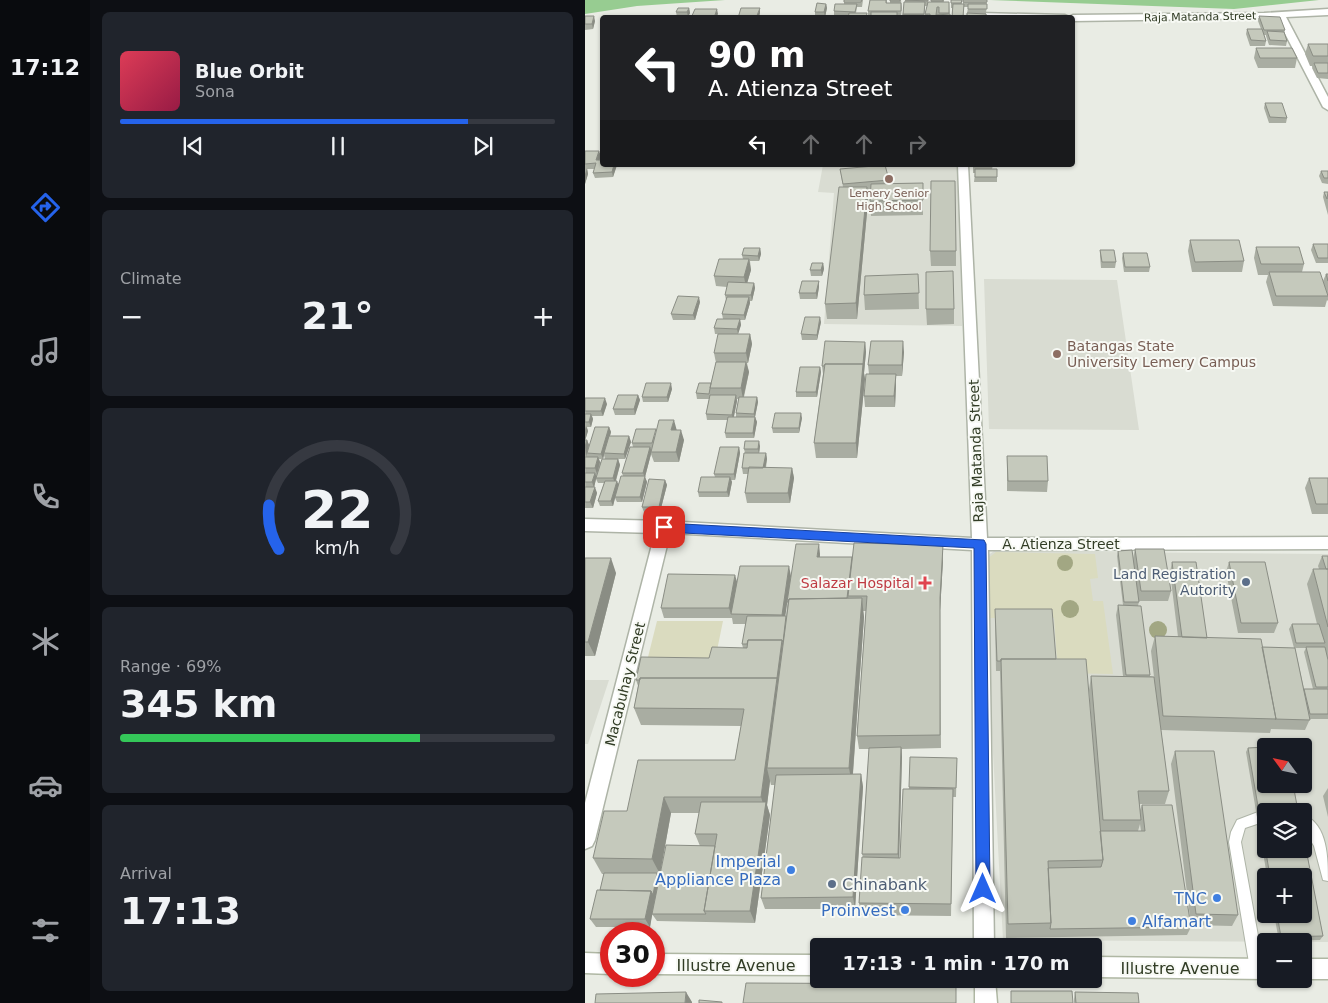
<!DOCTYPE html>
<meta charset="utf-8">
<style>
body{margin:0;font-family:"DejaVu Sans",sans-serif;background:#20242c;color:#f1f3f6;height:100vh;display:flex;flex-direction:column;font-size:19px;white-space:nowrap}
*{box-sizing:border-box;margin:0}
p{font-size:16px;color:#9ea1a6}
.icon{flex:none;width:28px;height:28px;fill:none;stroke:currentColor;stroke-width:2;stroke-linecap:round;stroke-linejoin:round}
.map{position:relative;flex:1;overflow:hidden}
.panel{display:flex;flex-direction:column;gap:12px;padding:12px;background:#0d0f14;width:495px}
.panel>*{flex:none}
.hud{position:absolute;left:15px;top:15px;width:475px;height:152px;border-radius:5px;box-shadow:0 1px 4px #0004;background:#202124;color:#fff;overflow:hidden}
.needle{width:32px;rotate:303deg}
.tools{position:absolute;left:672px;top:738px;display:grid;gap:10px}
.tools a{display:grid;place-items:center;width:55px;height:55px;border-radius:5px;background:#171b24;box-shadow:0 1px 4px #0004;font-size:25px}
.speed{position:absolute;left:15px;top:922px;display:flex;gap:10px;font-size:25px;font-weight:700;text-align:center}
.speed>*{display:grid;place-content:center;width:65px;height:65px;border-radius:50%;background:#171b24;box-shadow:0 1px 4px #0004;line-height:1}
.speed .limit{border:8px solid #d22;background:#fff;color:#111}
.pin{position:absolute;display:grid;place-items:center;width:42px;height:42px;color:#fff;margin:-21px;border-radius:10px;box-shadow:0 2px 8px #0006}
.me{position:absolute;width:55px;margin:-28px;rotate:0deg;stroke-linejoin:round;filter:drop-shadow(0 0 4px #0008)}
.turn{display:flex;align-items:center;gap:18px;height:105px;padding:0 25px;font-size:22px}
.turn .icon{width:65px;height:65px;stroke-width:2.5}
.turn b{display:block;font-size:35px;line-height:42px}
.lanes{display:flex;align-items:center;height:48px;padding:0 25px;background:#0003;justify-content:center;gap:25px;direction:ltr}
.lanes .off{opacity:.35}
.big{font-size:38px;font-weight:700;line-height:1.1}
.panel .widget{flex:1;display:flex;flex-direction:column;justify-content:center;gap:8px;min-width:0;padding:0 18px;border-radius:8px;background:#20242c}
.panel .dial{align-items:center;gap:0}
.dial svg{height:130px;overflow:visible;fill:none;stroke:#363941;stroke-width:7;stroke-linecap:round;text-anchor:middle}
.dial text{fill:#f1f3f6;stroke:none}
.song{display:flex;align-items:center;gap:15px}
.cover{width:60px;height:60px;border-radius:8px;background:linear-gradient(135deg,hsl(350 70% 55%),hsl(340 70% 35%))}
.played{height:5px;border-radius:2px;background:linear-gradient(90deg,#2563eb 80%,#363941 80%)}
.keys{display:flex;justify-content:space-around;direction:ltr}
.heat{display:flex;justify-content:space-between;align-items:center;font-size:28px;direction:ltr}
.charge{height:8px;border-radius:4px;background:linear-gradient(90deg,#34c759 69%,#363941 0)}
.trip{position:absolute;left:225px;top:938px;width:292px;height:50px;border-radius:5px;background:#171b24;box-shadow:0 1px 4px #0004;font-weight:700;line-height:50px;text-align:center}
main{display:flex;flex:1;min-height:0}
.tab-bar{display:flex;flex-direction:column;width:90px;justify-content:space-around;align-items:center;background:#090b0e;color:#9ea1a6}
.tab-bar .icon{width:35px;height:35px}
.tab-bar .on{color:#2563eb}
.tab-bar b{font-size:22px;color:#f1f3f6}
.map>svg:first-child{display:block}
</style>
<main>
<nav class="tab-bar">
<b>17:12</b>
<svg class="icon on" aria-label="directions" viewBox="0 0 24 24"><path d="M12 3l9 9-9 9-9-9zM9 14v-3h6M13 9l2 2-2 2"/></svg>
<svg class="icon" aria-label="music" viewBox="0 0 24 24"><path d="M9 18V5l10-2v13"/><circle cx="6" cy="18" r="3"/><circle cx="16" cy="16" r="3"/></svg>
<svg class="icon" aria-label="phone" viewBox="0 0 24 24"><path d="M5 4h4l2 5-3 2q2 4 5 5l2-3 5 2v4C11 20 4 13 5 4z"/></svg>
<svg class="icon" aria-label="climate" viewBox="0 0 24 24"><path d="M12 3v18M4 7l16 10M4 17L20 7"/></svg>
<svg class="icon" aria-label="car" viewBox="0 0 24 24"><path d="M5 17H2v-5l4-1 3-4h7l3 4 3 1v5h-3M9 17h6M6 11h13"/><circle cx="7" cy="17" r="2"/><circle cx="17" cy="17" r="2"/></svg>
<svg class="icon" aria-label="filters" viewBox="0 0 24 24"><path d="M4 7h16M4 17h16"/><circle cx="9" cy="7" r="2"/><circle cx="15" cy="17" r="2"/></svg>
</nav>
<section class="panel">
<div class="widget">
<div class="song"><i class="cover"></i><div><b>Blue Orbit</b><p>Sona</p></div></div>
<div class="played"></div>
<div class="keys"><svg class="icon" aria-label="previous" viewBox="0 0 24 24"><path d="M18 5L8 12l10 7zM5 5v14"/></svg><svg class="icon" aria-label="pause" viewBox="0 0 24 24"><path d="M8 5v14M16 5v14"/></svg><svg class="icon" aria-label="next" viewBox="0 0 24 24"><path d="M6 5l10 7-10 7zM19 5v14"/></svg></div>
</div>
<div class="widget"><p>Climate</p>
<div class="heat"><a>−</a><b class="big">21°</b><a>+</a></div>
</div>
<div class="widget dial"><svg viewBox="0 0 100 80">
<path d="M14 69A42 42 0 1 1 86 69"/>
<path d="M14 69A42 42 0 0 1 8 42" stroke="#2563eb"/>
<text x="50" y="56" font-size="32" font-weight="700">22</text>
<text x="50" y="72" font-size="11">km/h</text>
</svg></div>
<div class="widget"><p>Range · 69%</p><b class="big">345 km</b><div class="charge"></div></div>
<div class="widget"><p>Arrival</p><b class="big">17:13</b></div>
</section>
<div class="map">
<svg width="743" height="1003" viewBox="0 0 743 1003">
<rect width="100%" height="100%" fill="#e9ece4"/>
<path fill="#d9dcd2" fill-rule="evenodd" d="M238,165H373L377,326L239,324L249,193L233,192Z
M399,279L532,280L554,430L404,429Z
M409,551L743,554V942L418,940L398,565L402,556ZM681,746H719V784H681ZM681,811H719V849H681ZM681,876H719V914H681Z
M0,680H24L3,744H0Z"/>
<path fill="#dadbbf" d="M411,552L510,554L513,578L505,579L508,601H518L528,674L473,673L469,618H403L401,560Z
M72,621H138L128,670L60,669Z"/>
<path fill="#97cc91" d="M0,0H140L52,6L0,14Z
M405,0H734L649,9Z"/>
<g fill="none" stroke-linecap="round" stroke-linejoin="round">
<defs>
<path id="lane" d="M681,809L686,811H681V821L660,828L656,842L679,969L677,974L672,976L667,974L665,969L644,842L646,832L652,820Z
M719,815C743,825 743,859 743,881L738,880L729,846L719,829Z"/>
<path id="street" d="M743,9V15L701,17L743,97V110L738,107L692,18L488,21V18H376L394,13L480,15L484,17L488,15L679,13Z
M373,165H383L402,538L743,537V549L403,550L409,946H389L387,550L85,533L10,840L7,846L0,849V803L70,533L0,531V519L79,521L387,538Z"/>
<path id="secondary" d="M0,953L26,954V974L0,973Z
M69,954L234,955V975L69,974Z
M509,957L681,959L682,979L509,977Z
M719,959H743V979H718Z
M390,979H410L412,1003H390Z"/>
</defs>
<use href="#lane" stroke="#aeb4a7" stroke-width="2"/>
<use href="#street" stroke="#aeb4a7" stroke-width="3"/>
<use href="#secondary" stroke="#afb7a3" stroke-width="3"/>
<use href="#lane" fill="#fff" fill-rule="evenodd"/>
<use href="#street" fill="#fff" fill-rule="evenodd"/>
<use href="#secondary" fill="#fff" fill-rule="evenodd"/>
</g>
<g fill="#a2a783">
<circle cx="480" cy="563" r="8"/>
<circle cx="485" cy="609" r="9"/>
<circle cx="573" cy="630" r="9"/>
</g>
<path fill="#a9ada2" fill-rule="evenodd" d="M278,0L277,7H272L271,13H282V18H263V16H249V11L259,4V2Z
M285,0H302V3H305V0H316L317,8L316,16H283V11Z
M320,0H343V4L346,2V0H359V2H364L365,18H317ZM340,6H342L340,15H339Z
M366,0H377V4H378V0H402L401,14H382L383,7H379L378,18H367V8H366Z
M241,4L242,8L240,17L230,16V12Z
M104,8L105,13L103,17H92L91,12Z
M0,16L10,21L8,29L0,30Z
M674,16L700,30L699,34L702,41L701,46L684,45L681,36V35H679L681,41L680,46H665L661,34L662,29H676L673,21Z
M723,44H743V79L732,78L727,68L728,66H725L720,54Z
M671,48L712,58L710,68H673L669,58Z
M680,103L702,118L701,123H684L679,108Z
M0,151L16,156L14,160L32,165L28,177L10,178L8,173L10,169H2L3,174L0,184Z
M388,165H408L407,169H412V182H389L390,173H388Z
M255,169L304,180V184L338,183V215L286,216L285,201L286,192H282L283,202L272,319H242L240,304L258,187Z
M736,171H743V184L737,183L734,176Z
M739,192H743V215L738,197Z
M605,240L659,261L657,272H607L603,251Z
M728,244H743V263H731L726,250Z
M671,247L719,264L717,272L738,281L741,274H743V301L742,300L740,307L688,306L681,282L683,275H673L669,258Z
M175,248L176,254L174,261H165L166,270L162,283H169L170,288L167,301H165V303L160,320H155L156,325L153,334H165L167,344L163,363H162L164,372L159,397H172L173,402L170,417L172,422L169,438H141L140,433L143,420H122L121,414L124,399H112L111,393L126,383L131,363L129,353L142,334H130L129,328L138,319L137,314L141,300L140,295L142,287L131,286L129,276L158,259L157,255ZM152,399H154L151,413V417H149L152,401Z
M515,250L531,262L530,268H516L515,256Z
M345,251H371V266H346Z
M538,253L565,267L564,272H539L537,258Z
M238,263L239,269L237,276H226L225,270Z
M333,274L334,309L280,310L279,295Z
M234,281V287L232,299H215L214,293Z
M115,302L110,320H88L86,314Z
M341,309H369V324L342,325Z
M236,322L232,340H217L216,334Z
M280,342L281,352L279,373L280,379L272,458H231L229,443L238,374L237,366Z
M319,352L317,376H311V385L310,407H280L279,396L284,374L283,365Z
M235,367L236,372L232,397H211V392Z
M87,389L83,402H58L57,397Z
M53,395L55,400L50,415H30L28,409Z
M0,398L22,404L18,416H7L8,419L6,427H2L3,431L0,440H2L4,445L24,427L26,432L25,436H44L46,442L40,459H20L19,455L18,459H14L15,462L33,459L35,465L31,481L33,484L38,476L37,473L48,447L47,443L91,430L99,440L94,462H69L66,454L60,477L62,482L57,502H32L30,498L28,506H15L13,501L19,483H13L11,479L9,487L12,493L8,508H0Z
M217,418L214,433H188L187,428Z
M175,446L174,453H181L182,459L181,468H207L209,478L205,503H162L160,493L163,474H158L157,468L160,453L159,449Z
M154,447L155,453L150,480H146L147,482L144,497H114L113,492L130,477L129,474Z
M422,456L463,481L462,492L422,491Z
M724,478H743V514H727L720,488Z
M80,480L82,485L75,512H59L57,507Z
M550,549L586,591L583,601H554L553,606L565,675V676L569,677L566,651L570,636L593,637L585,572L587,562L622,638L677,647L709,648L704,629L707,624H732L722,584L728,569H734L733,566L737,556H743V719H725L720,730L686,729L685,733L576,730L584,791L580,804H554L555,810L557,805L606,927L602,935L421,938L415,671H411L410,619V609L471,659L509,758L504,690L506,676H538L531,615L533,605H538L532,556L533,551L548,559ZM710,648H721L719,652L728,689H719ZM555,824L556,831H553Z
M235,554V557H267V562L358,560L355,612L356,748L317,749V757L314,858H315L324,787L372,758L371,797H368L366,916L276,915L274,903L278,857L277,854L284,749H274L272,736L281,611H278L279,617L268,774H276L278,787L270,909H180L176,898L190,785H186L185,781L182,805L185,815L170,923L72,921L67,914L65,927H11L5,919L15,890L19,874H17L8,858L42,811L150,760L156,726L56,725L49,708L53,686L51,680L158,648L157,644L161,624H148L147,618H79L76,608L152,582L206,576ZM204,589L201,616H200ZM86,813H114L110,834L115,846L74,878L72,874H75Z
M0,558L31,573L10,656H0Z
M644,562L693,623L689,633H653L641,572Z
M681,747V784H708L713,811H681V849H719V839L738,936L735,940L694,941L689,914H719V876H682L661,752L663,748Z
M590,751L653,915L647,926L606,925L586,764Z
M743,788V817L738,796Z
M490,992L554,1003H489V999Z"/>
<path fill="#8a8d84" d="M241,4L242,8L240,17L239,12Z
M104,8L105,13L103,17L102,12Z
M175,8V13L174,18H171Z
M132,9L133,14L131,18H129Z
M9,16L10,21L8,29L7,24Z
M14,151L16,156L13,165L11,160Z
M29,165H32L28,177L27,172Z
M2,168L3,174L0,184V174Z
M282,187L283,202L272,319L271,303Z
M175,248L176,254L174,261L173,256Z
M164,259L166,270L161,287L159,277Z
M238,263L239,269L237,276L236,270Z
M234,281V287L232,299L231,293Z
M169,283L170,288L167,301L166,295Z
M114,297L115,302L110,320L108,315Z
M164,297L165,303L160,320L159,315Z
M235,317L236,322L232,340V335Z
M155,319L156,325L153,334L152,329Z
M165,334L167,344L163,363L161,353Z
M318,341L319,352L317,376V365Z
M280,342L281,352L279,373L280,379L272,458L271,443Z
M161,362L164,372L158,399L156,388Z
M235,367L236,372L232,397L231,392Z
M311,374V385L310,407L309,396Z
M86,383L87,389L83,402L82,397Z
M53,395L55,400L50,415L49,409Z
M151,395L152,401L148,420L147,415Z
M172,397L173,402L170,417L172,422L169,438L168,433L170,419L169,414Z
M20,398L22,404L18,416L16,411Z
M216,413L217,418L214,433V428Z
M6,414L8,419L6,427L4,422Z
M89,420L92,431L86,430Z
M1,426L3,431L0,441V429Z
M24,427L26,432L20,453H19V455L18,459L16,454Z
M96,430L99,440L94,462L91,452Z
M44,436L46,442L40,459L39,454Z
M2,440L4,445L1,457L0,447Z
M174,441L175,446L174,454L173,449Z
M65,447L67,452H66V454L60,477L62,482L57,502L55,497L60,478L58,473Z
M154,447L155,453L150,480L149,474Z
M181,453L182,459L179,474L178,468Z
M13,457L15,462L12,474L10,468Z
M33,459L35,465L30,483L28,478Z
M207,468L209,478L205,503L203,493Z
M10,473L12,478H11V479L9,488L7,482Z
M145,477L147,482L144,497L142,492Z
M80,480L82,485L75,512L74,507Z
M32,481L34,486L30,497V498L28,506L26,501Z
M10,487L12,493L8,508L5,502Z
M234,544L235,554L234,567L232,557Z
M358,545V560L355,612L356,748L355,598Z
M267,557L268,568L263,596L264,602H262Z
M26,558L31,573L10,656L3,642Z
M204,566L206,576L199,625L197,615Z
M150,575L153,585L146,614L144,608Z
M277,598L279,617L267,785L264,768Z
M197,640L198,644L182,768L185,781L182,805L185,815L170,923L165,911L180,810L176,797Z
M316,747L317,757L314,862L313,854Z
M276,774L278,787L270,909L268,897Z
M79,797L86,813L75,874L67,859Z
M72,873L74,878L65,927L60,919L66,891Z
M101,992L107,1002V1003H100Z"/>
<path fill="#c5c9bc" stroke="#8a8d84" d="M259,0H277L276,2H259Z
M285,0H301V3H316V11H283Z
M305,0H315V1H305Z
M320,0H343V1Z
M346,0H358V1H346Z
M366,0H377L376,3H366Z
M378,0H402V2H378Z
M319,2H340L339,14H318Z
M343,2H364V13H354V7H352L351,15L365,14V18H345V14H340Z
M232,3L241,4L239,12H230Z
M250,4H272L270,12L249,11Z
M368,4H379L378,17H367Z
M383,4H402V9H383Z
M93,8H104L102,12H91Z
M156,8H175L171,18H153Z
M110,9H132L129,18H106Z
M286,12H312V18H286Z
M264,13H282L281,18H263Z
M382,13L401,14L402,18H382Z
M317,15H343V18H317Z
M0,16H9L7,24H0Z
M674,16L695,17L700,30H679Z
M662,29H677L681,41L666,40Z
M682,31L699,32L702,41L685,40Z
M723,44H743V56H728Z
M671,48H707L712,58H675Z
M729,63H743V73H733Z
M680,103H697L702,118L685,117Z
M0,151H14L11,160H18V165H29L27,172L8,173L11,163L0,164Z
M300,165L304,180L258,184L255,169Z
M390,169H412V177H390Z
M736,171H743V178H739Z
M346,181H370L371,251H345Z
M338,183V200L285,201L286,184Z
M254,187H282L271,303L240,304Z
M739,192H743L742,199Z
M605,240H654L659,261L610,262Z
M728,244H743V258H733Z
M671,247H714L719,264H676Z
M159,248H175L173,256L157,255Z
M515,250H529L531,262H517Z
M538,253H562L565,267H540Z
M134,259H164L159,277L129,276Z
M227,263H238L236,270H225Z
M368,271L369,309H341V272Z
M684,272H735L743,296H691Z
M333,274L334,293L279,295L280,276Z
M741,274H743V281Z
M217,281H234L231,293H214Z
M143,282L169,283L166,295H140Z
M93,296L114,297L108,315L86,314Z
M142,297H164L159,315L137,314Z
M220,317H235L232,335L216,334Z
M132,319H155L152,329L129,328Z
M133,334H165L161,353H129Z
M240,341L280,342L278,364H240L239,366H237Z
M286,341H318L317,365H283Z
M131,362H161L156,388H125Z
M240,364H278L271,443H229Z
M215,367H235L231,392H211Z
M281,374H311L309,396H279Z
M61,383H86L82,397H57Z
M114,383H126L124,394L111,393Z
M33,395H53L49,409H28Z
M125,395H151L147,415L121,414Z
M154,397H172L169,414L151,413Z
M0,398H20L16,411H0Z
M190,413H216L214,428H187Z
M0,414H6L4,422H0Z
M143,417H170L168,433H140Z
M74,420H89L86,430H96L91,452H66Z
M10,427H24L16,454L2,453Z
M51,429H71L67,443H47Z
M24,436H44L39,454L19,453Z
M0,440H2L0,447Z
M160,441H174L173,449H159Z
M45,447H65L58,473H37Z
M135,447H154L149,474H129Z
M159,453H181L178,468H157Z
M422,456H462L463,481H423Z
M0,457H13L10,468H0Z
M17,459H33L28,478H11Z
M164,467L207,468L203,493H160Z
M0,473H10L7,482H0Z
M36,476H60L55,497H30Z
M116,477H145L142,492H113Z
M724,478H743V504H731Z
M64,479L80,480L74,507H57Z
M20,481H32L26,501H13Z
M0,487H10L5,502H0Z
M269,543L358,545L355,598V735L272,736L282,596H263Z
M211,544H234L232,557H267L262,598L204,599L203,602H202Z
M550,549H579L586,591H556Z
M547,550L554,602H539L533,551Z
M737,556H743V569H741Z
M0,558H26L3,642H0Z
M587,562H611L622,638L597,637Z
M644,562H680L693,623H656Z
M155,566H204L197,615L146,614Z
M728,569H743V627Z
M83,574L150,575L144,608H76Z
M277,598L264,768H182L204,599Z
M533,605L556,606L565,675H541Z
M410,609H467L471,659H416V661H412Z
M162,616H201L198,642L197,640H163L162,644H157Z
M707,624H734L740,643H711Z
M570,636L676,639L691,719L578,716Z
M163,640H197L192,678H55V680H51L56,657L124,658L127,647L162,648Z
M677,647L710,648L725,720L690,719H691Z
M721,647H740L743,660V687H731Z
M416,659H501L518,860L463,861L466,923L423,924Z
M506,676L569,677L584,791H553L556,820H518Z
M55,678H192L176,797H79L67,859L8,858L19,811H42L53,760H150L159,709L49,708Z
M719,689H743V714H725Z
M316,747L313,854H277L284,748Z
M681,747V784H708L713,811H681V849H719V839L738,936L696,937L692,914H719V876H685L663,748Z
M590,751H629L653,915L611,914Z
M325,757L372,758L371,788L324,787Z
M276,774L268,897L176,898L191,775Z
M318,789H368L366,904L274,903L277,857L315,858Z
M116,802H181L165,911H119L132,834H110Z
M557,805H587L606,927L465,929L466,923L463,868L516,867L518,860L515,831H560Z
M81,845L130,846L119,911L121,914H67Z
M19,873H72L68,895L66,891L15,890Z
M12,890L66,891L60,919H5Z
M161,983L371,984V1003H158Z
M426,991H487L488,1003H426Z
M101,992L100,1003H10L11,994Z
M490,992L553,993L554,1003H491Z
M114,1000L137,1002V1003H114Z"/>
<path fill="#2563eb" stroke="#184099" d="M79,523L399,540L401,544L405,889L403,894L398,896L393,894L391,889L389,548L79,532L73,527Z"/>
<g fill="#8d6e63" stroke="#f7f9f4" stroke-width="2">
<circle cx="304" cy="179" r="5"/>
<circle cx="472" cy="354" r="5"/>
</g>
<g fill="#5c6f8a" stroke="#f7f9f4" stroke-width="2">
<circle cx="661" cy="582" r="5"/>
<circle cx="247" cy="884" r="5"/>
</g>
<path fill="#e0444e" stroke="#f7f9f4" stroke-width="2" d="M337.5 575.5h5v5h5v5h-5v5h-5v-5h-5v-5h5z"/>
<g fill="#3f7fe0" stroke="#f7f9f4" stroke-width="2">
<circle cx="206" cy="870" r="5"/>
<circle cx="632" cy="898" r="5"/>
<circle cx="320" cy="910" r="5"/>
<circle cx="547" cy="921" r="5"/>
</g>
<g text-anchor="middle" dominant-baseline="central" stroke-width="4" stroke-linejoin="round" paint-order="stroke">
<g font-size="11" fill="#313c25" stroke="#f7f9f4">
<text transform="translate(615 17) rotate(-1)">Raja Matanda Street</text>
</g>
<g font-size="11" fill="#785e54" stroke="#f7f9f4">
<text x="304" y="193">Lemery Senior<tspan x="304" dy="13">High School</tspan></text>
</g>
<g font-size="14" fill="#785e54" stroke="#f7f9f4" text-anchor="start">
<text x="482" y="346">Batangas State<tspan x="482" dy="16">University Lemery Campus</tspan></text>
</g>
<g font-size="14" fill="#313c25" stroke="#f7f9f4">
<text transform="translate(391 451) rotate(-92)">Raja Matanda Street</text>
<text x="476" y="544">A. Atienza Street</text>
<text transform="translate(40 684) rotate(-76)">Macabuhay Street</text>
</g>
<g font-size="14" fill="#4e5e75" stroke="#f7f9f4" text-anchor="end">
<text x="651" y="574">Land Registration<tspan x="651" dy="16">Autority</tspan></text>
</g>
<g font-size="14" fill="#be3a42" stroke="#f7f9f4" text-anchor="end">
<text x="329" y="583">Salazar Hospital</text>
</g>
<g font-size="16" fill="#366cbe" stroke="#f7f9f4" text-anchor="end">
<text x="196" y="861">Imperial<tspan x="196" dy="18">Appliance Plaza</tspan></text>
<text x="622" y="898">TNC</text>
<text x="310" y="910">Proinvest</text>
<text x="557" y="921" text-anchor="start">Alfamart</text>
</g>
<g font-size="16" fill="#4e5e75" stroke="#f7f9f4" text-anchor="start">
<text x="257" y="884">Chinabank</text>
</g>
<g font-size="16" fill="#313c25" stroke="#f7f9f4">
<text x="151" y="965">Illustre Avenue</text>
<text x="595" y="968">Illustre Avenue</text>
</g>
</g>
</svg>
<div class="tools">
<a><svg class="needle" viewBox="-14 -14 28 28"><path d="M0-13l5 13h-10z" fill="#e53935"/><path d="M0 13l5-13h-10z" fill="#9ea1a6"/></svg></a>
<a><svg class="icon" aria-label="layers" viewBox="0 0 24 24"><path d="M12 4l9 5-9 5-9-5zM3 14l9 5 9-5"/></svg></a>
<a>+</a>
<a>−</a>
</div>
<div class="speed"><div class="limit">30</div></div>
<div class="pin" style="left:79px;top:527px;background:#d93025"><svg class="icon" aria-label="arrive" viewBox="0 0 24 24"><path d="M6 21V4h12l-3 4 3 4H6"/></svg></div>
<svg class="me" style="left:398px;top:889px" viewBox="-20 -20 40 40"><path d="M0-17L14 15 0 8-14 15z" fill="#2563eb" stroke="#fff" stroke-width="4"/></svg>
<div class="trip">17:13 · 1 min · 170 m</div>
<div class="hud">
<div class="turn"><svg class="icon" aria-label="left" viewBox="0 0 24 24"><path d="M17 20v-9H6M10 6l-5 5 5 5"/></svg><div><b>90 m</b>A. Atienza Street</div></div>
<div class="lanes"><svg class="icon" aria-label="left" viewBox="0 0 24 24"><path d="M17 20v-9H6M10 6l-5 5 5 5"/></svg><svg class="icon off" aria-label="ahead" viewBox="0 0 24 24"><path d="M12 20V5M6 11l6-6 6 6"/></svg><svg class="icon off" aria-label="ahead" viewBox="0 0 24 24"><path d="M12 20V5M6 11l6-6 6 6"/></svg><svg class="icon off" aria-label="right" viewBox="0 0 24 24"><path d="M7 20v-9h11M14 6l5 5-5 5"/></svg></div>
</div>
</div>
</main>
